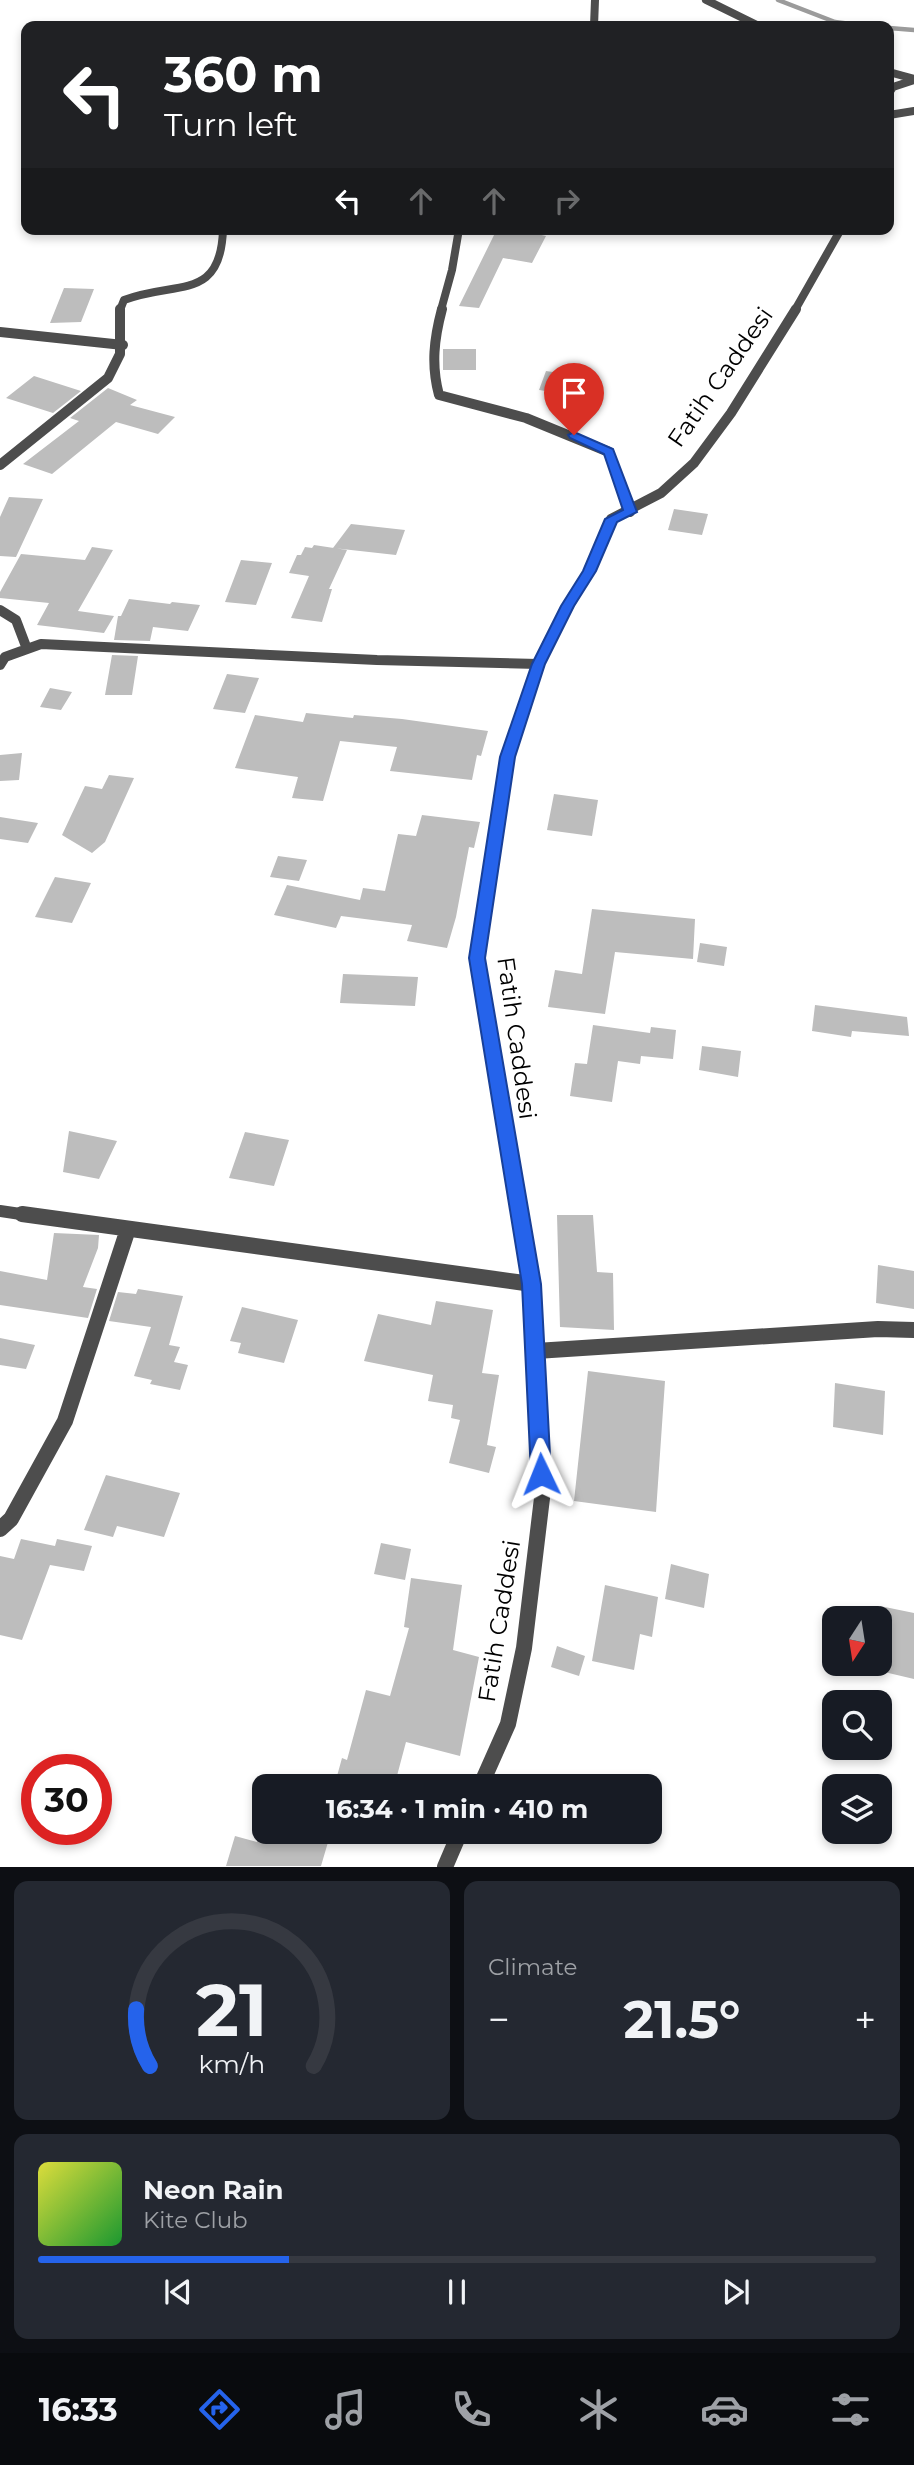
<!DOCTYPE html>
<meta charset="utf-8">
<style>
body{margin:0;font-family:Montserrat,sans-serif;background:#242831;color:#f1f3f6;height:100vh;display:flex;flex-direction:column;font-size:26px;white-space:nowrap}
*{box-sizing:border-box;margin:0}
p{font-size:23px;color:#9ea1a6}
.icon{flex:none;width:38px;height:38px;fill:none;stroke:currentColor;stroke-width:2;stroke-linecap:round;stroke-linejoin:round}
.map{position:relative;height:1867px;overflow:hidden}
.panel{display:flex;flex-direction:column;gap:14px;padding:14px;background:#0d0f14;flex:1}
.panel>*{flex:none}
.guide{position:absolute;left:21px;top:21px;width:873px;height:214px;border-radius:14px;box-shadow:0 4px 10px #0003;background:#202124;color:#fff;overflow:hidden}
.needle{width:46px;rotate:192deg}
.tools{position:absolute;left:822px;top:1606px;display:grid;gap:14px}
.tools a{display:grid;place-items:center;width:70px;height:70px;border-radius:14px;background:#171b24;box-shadow:0 4px 10px #0003;font-size:35px}
.speed{position:absolute;left:21px;top:1754px;display:flex;gap:14px;font-size:35px;font-weight:700;text-align:center}
.speed>*{display:grid;place-content:center;width:91px;height:91px;border-radius:50%;background:#171b24;box-shadow:0 4px 10px #0003;line-height:1}
.speed .limit{border:10px solid #d22;background:#fff;color:#111}
.pin{position:absolute;display:grid;place-items:center;width:60px;height:60px;color:#fff;margin:-72px -30px;border-radius:50% 50% 50% 0;rotate:-45deg;box-shadow:0 0 7px #0007}
.pin .icon{rotate:45deg}
.me{position:absolute;width:77px;margin:-38px;rotate:358deg;stroke-linejoin:round;filter:drop-shadow(0 0 5px #0008)}
.turn{display:flex;align-items:center;gap:24px;height:147px;padding:0 28px;font-size:32px}
.turn .icon{width:91px;height:91px;stroke-width:2.5}
.turn b{display:block;font-size:49px;line-height:60px}
.lanes{display:flex;align-items:center;height:66px;padding:0 28px;background:#0003;justify-content:center;gap:35px;direction:ltr}
.lanes .off{opacity:.35}
.big{font-size:52px;font-weight:700;line-height:1.1}
.panel .card{flex:1;display:flex;flex-direction:column;justify-content:center;gap:10px;min-width:0;padding:0 24px;border-radius:14px;background:#242831}
.panel .dial{align-items:center;gap:0}
.dial svg{height:182px;overflow:visible;fill:none;stroke:#363941;stroke-width:7;stroke-linecap:round;text-anchor:middle}
.dial text{fill:#f1f3f6;stroke:none}
.song{display:flex;align-items:center;gap:21px}
.cover{width:84px;height:84px;border-radius:10px;background:linear-gradient(135deg,hsl(60 70% 55%),hsl(130 70% 35%))}
.played{height:7px;border-radius:4px;background:linear-gradient(90deg,#2563eb 30%,#363941 30%)}
.keys{display:flex;justify-content:space-around;direction:ltr}
.heat{display:flex;justify-content:space-between;align-items:center;font-size:38px;direction:ltr}
.panel .tiles{flex:1;display:grid;gap:14px;grid-template-columns:1fr 1fr}
.card:last-child{grid-column:span 2}
.trip{position:absolute;left:252px;top:1774px;width:410px;height:70px;border-radius:14px;background:#171b24;box-shadow:0 4px 10px #0003;font-weight:700;line-height:70px;text-align:center}
.tab-bar{display:flex;height:112px;justify-content:space-around;align-items:center;background:#090b0e;color:#9ea1a6}
.tab-bar .icon{width:49px;height:49px}
.tab-bar .on{color:#2563eb}
.tab-bar b{font-size:32px;color:#f1f3f6}
.map>svg:first-child{display:block}
</style>
<div class="map">
<svg width="914" height="1867" viewBox="0 0 914 1867">
<rect width="100%" height="100%" fill="#fff"/>
<g fill="none" stroke-linecap="round" stroke-linejoin="round">
<path stroke="#9b9b9b" stroke-width="4.5" d="M778,0L835,22L867,26
M889,28L914,30"/>
</g>
<path fill="#bdbdbd" d="M497,229H515L546,236L532,263L503,258L479,308L459,306Z
M64,288L94,289L81,322L50,323Z
M443,349H476V370H443Z
M546,371L586,377L579,396L539,390Z
M34,376L81,391L53,413L6,398Z
M108,388L137,400L130,405L175,417L158,434L116,422L52,474L23,464L79,421L70,418Z
M9,497L43,499L16,557L0,556V517Z
M674,509L708,514L702,535L668,530Z
M351,524L405,530L396,555L333,548Z
M314,545L347,550L329,589H332L322,622L291,618L309,576L289,573L297,555H301L305,547L312,548Z
M92,547L113,550L78,611L114,616L104,633L37,625L49,603L0,598V592L21,554L85,560Z
M241,560L272,563L256,605L225,602Z
M129,599L170,604L172,602L200,605L188,631L153,627L150,641L114,640L118,616H121Z
M112,655L138,656L132,695H105Z
M227,674L259,678L245,713L213,709Z
M50,688L72,692L61,710L40,707Z
M306,713L353,718L354,715L402,719L488,731L481,756L477,755L472,780L390,771L397,747L340,741L323,801L292,798L298,777L235,768L255,715L303,722Z
M22,753L19,780L0,781V755Z
M109,775L134,778L105,842L92,853L62,835L85,786L102,789Z
M554,794L598,800L592,836L547,830Z
M422,815L480,822L474,848L469,847L456,917L447,948L407,941L412,925L341,916L336,928L274,915L287,885L360,900L363,888L385,891L398,834L416,836Z
M0,817L38,823L28,843L0,839Z
M278,856L307,860L299,881L270,877Z
M55,877L91,883L72,923L35,917Z
M592,909L695,919L693,959L615,952L605,1014L548,1007L555,970L582,974Z
M700,943L727,947L724,966L697,962Z
M343,974L418,977L415,1006L340,1003Z
M815,1005L907,1017L909,1036L852,1031L851,1037L812,1031Z
M593,1025L650,1033L651,1027L676,1030L673,1059L641,1056L640,1064L618,1061L612,1102L570,1096L575,1063L587,1064Z
M702,1046L741,1051L738,1077L699,1070Z
M69,1131L117,1141L99,1179L63,1172Z
M245,1132L289,1140L274,1186L229,1178Z
M557,1215H593L597,1272L613,1273L614,1330L560,1327Z
M54,1233L99,1235L98,1248L83,1287L97,1289L88,1318L0,1305V1271L47,1280Z
M878,1265L914,1271V1309L876,1303Z
M138,1289L183,1296L169,1345L180,1347L174,1362L188,1365L180,1390L150,1384L152,1380L134,1376L151,1327L109,1321L118,1292L136,1294Z
M436,1301L493,1310L482,1373L499,1375L487,1445L496,1447L489,1473L449,1463L460,1420L451,1418L453,1405L428,1401L433,1375L364,1361L378,1314L431,1325Z
M242,1307L298,1320L284,1363L238,1353L241,1343L230,1341Z
M0,1338L35,1345L26,1369L0,1365Z
M588,1371L665,1381L656,1512L574,1501Z
M835,1383L885,1391L883,1435L833,1427Z
M106,1475L180,1493L164,1537L117,1526L113,1537L84,1530Z
M21,1539L55,1546L57,1539L92,1546L84,1571L50,1565L22,1640L0,1635V1556L14,1559Z
M381,1543L411,1549L405,1580L374,1574Z
M671,1564L709,1574L704,1608L665,1599Z
M411,1578L462,1585L453,1650L479,1657L460,1756L406,1742L394,1787H334L342,1758L347,1760L366,1690L390,1696L409,1628L404,1627Z
M605,1585L658,1597L652,1637L640,1634L634,1670L592,1661Z
M880,1606L914,1613V1679L880,1671Z
M557,1646L585,1656L579,1676L551,1667Z
M258,1832H331L321,1866H226L235,1836L257,1842Z"/>
<g fill="none" stroke-linecap="round" stroke-linejoin="round">
<path stroke="#4d4d4d" stroke-width="8" d="M706,0L759,26
M594,26L595,0
M889,72L914,79
M889,93L893,87L914,80
M889,115L914,111
M120,310L124,300C176,280 221,302 223,229
M441,310L452,270L459,229
M795,310L841,229"/>
<path stroke="#4d4d4d" stroke-width="10" d="M442,309C434,339 431,365 439,395L526,418L609,452L630,512
M0,332L123,345
M0,465L108,378L120,354V309
M0,610L16,620L27,649
M0,665L5,657L41,644L377,660L538,664
M525,707L547,644L589,571L611,519L661,493L694,463L731,413L796,309"/>
<path stroke="#4d4d4d" stroke-width="12" d="M0,1211L34,1216
M520,1216L477,958L508,757L526,705"/>
<path stroke="#4d4d4d" stroke-width="16" d="M22,1214L532,1284
M536,1351L878,1329L914,1330
M0,1529L11,1519L65,1421L128,1229
M480,1787L508,1724L524,1648L542,1498L532,1284L520,1214
M445,1867L460,1832"/>
</g>
<path fill="#2563eb" stroke="#184099" stroke-width="2" d="M574,432L613,449L637,512L617,522L596,571L574,606L545,664L515,757L485,958L541,1284L551,1474L548,1480L541,1483L534,1480L531,1474L522,1284L469,958L500,757L532,664L561,606L583,571L605,519L623,510L604,454L570,438L568,435Z"/>
<g text-anchor="middle" dominant-baseline="central" stroke-width="5" stroke-linejoin="round" paint-order="stroke">
<g font-size="24" fill="#000" stroke="#fff">
<text transform="translate(720 377) rotate(-55)">Fatih Caddesi</text>
<text transform="translate(517 1038) rotate(82)">Fatih Caddesi</text>
<text transform="translate(499 1621) rotate(-81)">Fatih Caddesi</text>
</g>
</g>
</svg>
<div class="tools">
<a><svg class="needle" viewBox="-14 -14 28 28"><path d="M0-13l5 13h-10z" fill="#e53935"/><path d="M0 13l5-13h-10z" fill="#9ea1a6"/></svg></a>
<a><svg class="icon" aria-label="search" viewBox="0 0 24 24"><circle cx="10" cy="10" r="6"/><path d="M15 15l6 6"/></svg></a>
<a><svg class="icon" aria-label="layers" viewBox="0 0 24 24"><path d="M12 4l9 5-9 5-9-5zM3 14l9 5 9-5"/></svg></a>
</div>
<div class="speed"><div class="limit">30</div></div>
<div class="pin" style="left:574px;top:435px;background:#d93025"><svg class="icon" aria-label="arrive" viewBox="0 0 24 24"><path d="M6 21V4h12l-3 4 3 4H6"/></svg></div>
<svg class="me" style="left:541px;top:1474px" viewBox="-20 -20 40 40"><path d="M0-17L14 15 0 8-14 15z" fill="#2563eb" stroke="#fff" stroke-width="4"/></svg>
<div class="trip">16:34 · 1 min · 410 m</div>
<div class="guide">
<div class="turn"><svg class="icon" aria-label="left" viewBox="0 0 24 24"><path d="M17 20v-9H6M10 6l-5 5 5 5"/></svg><div><b>360 m</b>Turn left</div></div>
<div class="lanes"><svg class="icon" aria-label="left" viewBox="0 0 24 24"><path d="M17 20v-9H6M10 6l-5 5 5 5"/></svg><svg class="icon off" aria-label="ahead" viewBox="0 0 24 24"><path d="M12 20V5M6 11l6-6 6 6"/></svg><svg class="icon off" aria-label="ahead" viewBox="0 0 24 24"><path d="M12 20V5M6 11l6-6 6 6"/></svg><svg class="icon off" aria-label="right" viewBox="0 0 24 24"><path d="M7 20v-9h11M14 6l5 5-5 5"/></svg></div>
</div>
</div>
<section class="panel">
<div class="tiles">
<div class="card dial"><svg viewBox="0 0 100 80">
<path d="M14 69A42 42 0 1 1 86 69"/>
<path d="M14 69A42 42 0 0 1 8 44" stroke="#2563eb"/>
<text x="50" y="56" font-size="32" font-weight="700">21</text>
<text x="50" y="72" font-size="11">km/h</text>
</svg></div>
<div class="card"><p>Climate</p>
<div class="heat"><a>−</a><b class="big">21.5°</b><a>+</a></div>
</div>
<div class="card">
<div class="song"><i class="cover"></i><div><b>Neon Rain</b><p>Kite Club</p></div></div>
<div class="played"></div>
<div class="keys"><svg class="icon" aria-label="previous" viewBox="0 0 24 24"><path d="M18 5L8 12l10 7zM5 5v14"/></svg><svg class="icon" aria-label="pause" viewBox="0 0 24 24"><path d="M8 5v14M16 5v14"/></svg><svg class="icon" aria-label="next" viewBox="0 0 24 24"><path d="M6 5l10 7-10 7zM19 5v14"/></svg></div>
</div>
</div>
</section>
<nav class="tab-bar">
<b>16:33</b>
<svg class="icon on" aria-label="directions" viewBox="0 0 24 24"><path d="M12 3l9 9-9 9-9-9zM9 14v-3h6M13 9l2 2-2 2"/></svg>
<svg class="icon" aria-label="music" viewBox="0 0 24 24"><path d="M9 18V5l10-2v13"/><circle cx="6" cy="18" r="3"/><circle cx="16" cy="16" r="3"/></svg>
<svg class="icon" aria-label="phone" viewBox="0 0 24 24"><path d="M5 4h4l2 5-3 2q2 4 5 5l2-3 5 2v4C11 20 4 13 5 4z"/></svg>
<svg class="icon" aria-label="climate" viewBox="0 0 24 24"><path d="M12 3v18M4 7l16 10M4 17L20 7"/></svg>
<svg class="icon" aria-label="car" viewBox="0 0 24 24"><path d="M5 17H2v-5l4-1 3-4h7l3 4 3 1v5h-3M9 17h6M6 11h13"/><circle cx="7" cy="17" r="2"/><circle cx="17" cy="17" r="2"/></svg>
<svg class="icon" aria-label="filters" viewBox="0 0 24 24"><path d="M4 7h16M4 17h16"/><circle cx="9" cy="7" r="2"/><circle cx="15" cy="17" r="2"/></svg>
</nav>
